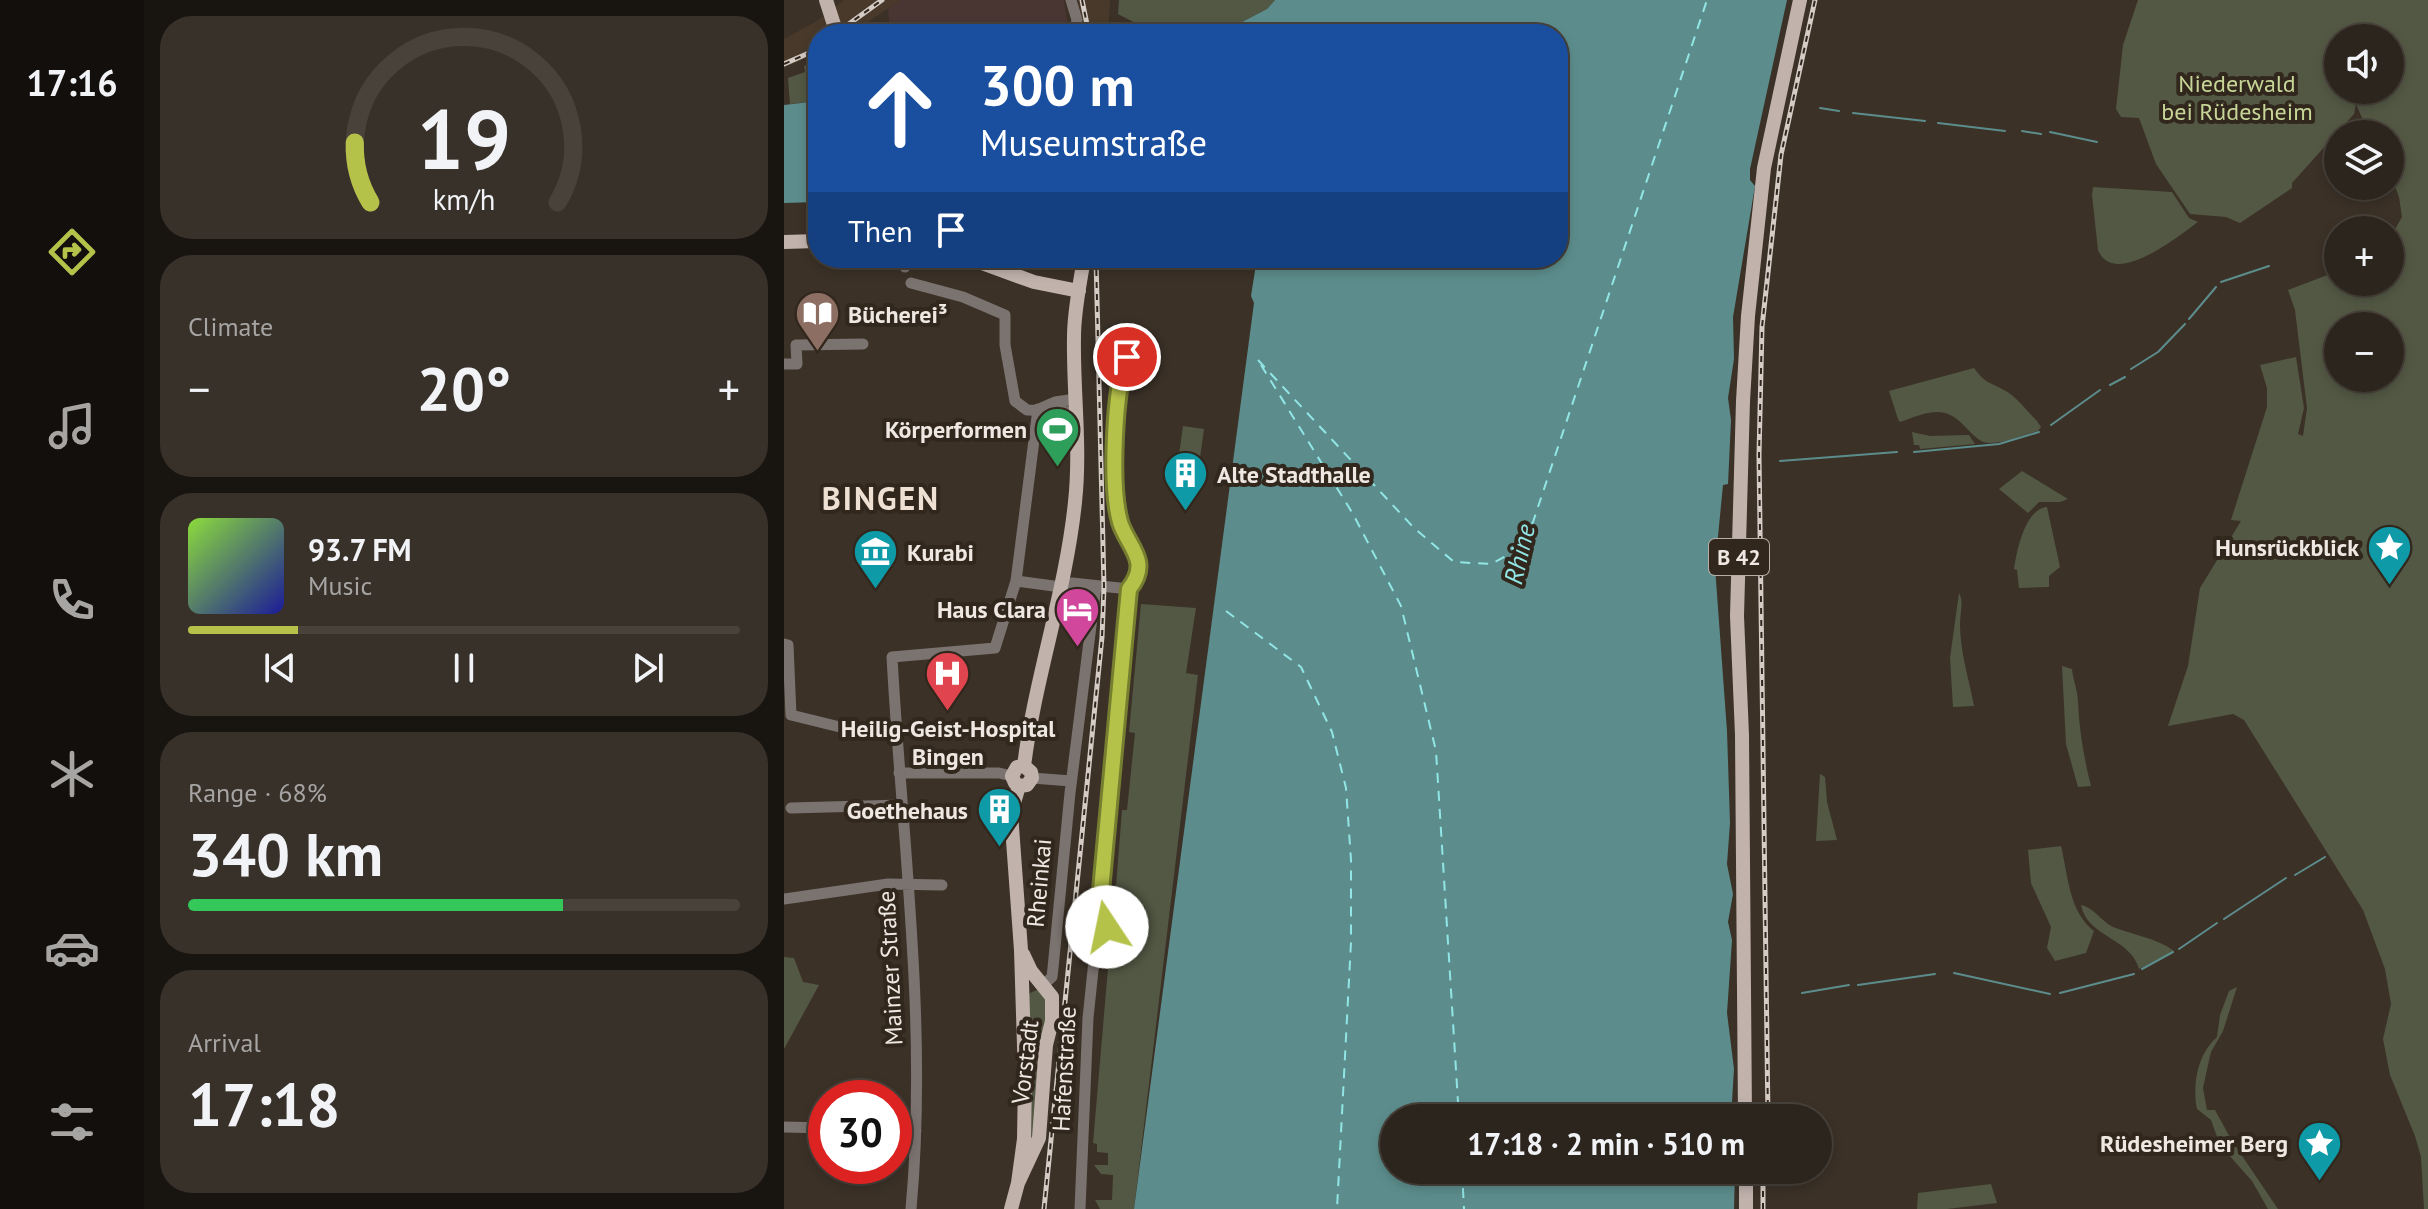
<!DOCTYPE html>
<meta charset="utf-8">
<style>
body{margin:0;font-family:"PT Sans",sans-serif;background:#38312a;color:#f1f3f6;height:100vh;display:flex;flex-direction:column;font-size:30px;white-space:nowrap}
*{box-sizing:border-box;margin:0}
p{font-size:26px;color:#a6a5a4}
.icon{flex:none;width:44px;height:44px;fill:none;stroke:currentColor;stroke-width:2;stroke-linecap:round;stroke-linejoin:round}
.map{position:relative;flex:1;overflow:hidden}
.side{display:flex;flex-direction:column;gap:16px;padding:16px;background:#181410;width:640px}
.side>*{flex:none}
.hud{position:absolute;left:24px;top:24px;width:760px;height:244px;border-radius:32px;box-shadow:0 4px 12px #0003,0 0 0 2px #48423b;background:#1a4fa0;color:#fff;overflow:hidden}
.buttons{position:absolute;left:1540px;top:24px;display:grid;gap:16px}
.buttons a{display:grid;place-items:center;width:80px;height:80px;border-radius:50%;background:#2c251d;box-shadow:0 4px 12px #0003,0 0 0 2px #48423b;font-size:40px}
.speed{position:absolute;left:24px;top:1080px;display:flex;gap:16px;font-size:40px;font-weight:700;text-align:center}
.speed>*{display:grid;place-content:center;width:104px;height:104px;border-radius:50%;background:#2c251d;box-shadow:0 4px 12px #0003,0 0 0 2px #48423b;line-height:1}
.speed .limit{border:12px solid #d22;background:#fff;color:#111}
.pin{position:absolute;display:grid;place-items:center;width:68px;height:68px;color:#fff;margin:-34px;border:4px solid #fff;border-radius:50%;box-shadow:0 2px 8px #0007}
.me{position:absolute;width:88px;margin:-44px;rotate:349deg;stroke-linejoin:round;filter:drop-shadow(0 0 6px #0008)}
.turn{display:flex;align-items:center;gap:28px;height:168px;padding:0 40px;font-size:36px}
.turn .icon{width:104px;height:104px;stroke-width:2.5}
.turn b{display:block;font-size:56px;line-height:68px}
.then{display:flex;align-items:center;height:76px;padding:0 40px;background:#0003;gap:16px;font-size:30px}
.big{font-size:60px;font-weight:800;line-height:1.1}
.side .tile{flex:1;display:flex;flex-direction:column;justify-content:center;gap:12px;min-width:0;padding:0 28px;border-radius:32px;background:#38312a}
.side .dial{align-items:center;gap:0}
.dial svg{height:208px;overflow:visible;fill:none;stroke:#48423b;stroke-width:7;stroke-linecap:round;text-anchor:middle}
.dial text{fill:#f1f3f6;stroke:none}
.song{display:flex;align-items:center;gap:24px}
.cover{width:96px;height:96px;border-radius:12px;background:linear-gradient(135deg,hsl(90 70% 55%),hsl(240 70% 35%))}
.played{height:8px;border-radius:4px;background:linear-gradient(90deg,#b5c24a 20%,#48423b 20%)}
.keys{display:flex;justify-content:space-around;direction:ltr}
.heat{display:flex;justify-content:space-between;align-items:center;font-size:44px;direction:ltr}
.charge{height:12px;border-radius:6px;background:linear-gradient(90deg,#34c759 68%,#48423b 0)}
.trip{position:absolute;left:596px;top:1104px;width:452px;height:80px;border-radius:40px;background:#2c251d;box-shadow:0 4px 12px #0003,0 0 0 2px #48423b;font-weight:800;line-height:80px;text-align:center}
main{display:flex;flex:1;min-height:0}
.dock{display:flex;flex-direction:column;width:144px;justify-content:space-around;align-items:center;background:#120f0c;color:#a6a5a4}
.dock .icon{width:56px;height:56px}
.dock .selected{color:#b5c24a}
.dock b{font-size:36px;color:#f1f3f6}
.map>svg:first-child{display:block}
</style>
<main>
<nav class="dock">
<b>17:16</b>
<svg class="icon selected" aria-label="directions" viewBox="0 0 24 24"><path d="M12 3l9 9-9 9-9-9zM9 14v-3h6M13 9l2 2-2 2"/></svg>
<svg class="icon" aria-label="music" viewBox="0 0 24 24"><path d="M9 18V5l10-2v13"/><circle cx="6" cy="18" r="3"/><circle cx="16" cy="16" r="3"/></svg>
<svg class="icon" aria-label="phone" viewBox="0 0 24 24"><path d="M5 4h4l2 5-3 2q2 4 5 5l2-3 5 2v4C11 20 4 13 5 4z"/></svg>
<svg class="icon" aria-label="climate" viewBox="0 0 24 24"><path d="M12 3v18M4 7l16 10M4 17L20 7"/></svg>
<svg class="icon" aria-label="car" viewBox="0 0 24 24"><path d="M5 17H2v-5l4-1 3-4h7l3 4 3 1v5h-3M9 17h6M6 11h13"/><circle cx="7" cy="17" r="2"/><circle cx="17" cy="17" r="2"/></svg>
<svg class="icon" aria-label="filters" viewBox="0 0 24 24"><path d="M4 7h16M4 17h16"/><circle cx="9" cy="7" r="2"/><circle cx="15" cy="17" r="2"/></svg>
</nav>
<section class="side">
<div class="tile dial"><svg viewBox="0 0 100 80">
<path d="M14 69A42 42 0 1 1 86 69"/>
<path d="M14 69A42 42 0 0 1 8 46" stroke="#b5c24a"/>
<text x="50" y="56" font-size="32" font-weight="700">19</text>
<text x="50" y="72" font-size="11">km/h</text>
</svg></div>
<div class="tile"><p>Climate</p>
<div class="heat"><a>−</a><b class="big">20°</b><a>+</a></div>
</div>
<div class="tile">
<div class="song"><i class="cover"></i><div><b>93.7 FM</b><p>Music</p></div></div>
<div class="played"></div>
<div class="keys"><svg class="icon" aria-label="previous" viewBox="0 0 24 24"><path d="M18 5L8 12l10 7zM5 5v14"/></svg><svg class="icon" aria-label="pause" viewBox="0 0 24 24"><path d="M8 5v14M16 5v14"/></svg><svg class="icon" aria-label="next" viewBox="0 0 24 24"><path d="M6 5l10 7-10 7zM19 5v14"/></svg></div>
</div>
<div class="tile"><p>Range · 68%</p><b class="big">340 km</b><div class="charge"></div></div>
<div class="tile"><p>Arrival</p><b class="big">17:18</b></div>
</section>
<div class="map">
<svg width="1644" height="1209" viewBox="0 0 1644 1209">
<rect width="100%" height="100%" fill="#3b3127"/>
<path fill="#493531" d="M116,0H280L284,25L281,30L262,34H106L104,8Z"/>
<path fill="#48392a" d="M60,0H116L67,34H34V53L0,68V39L33,21Z
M294,0H326L324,34H301Z"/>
<path fill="#535844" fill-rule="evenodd" d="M335,0H491L483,9L435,34H358L361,28L334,14Z
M1354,0H1644V1209H1640L1637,1157L1631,1136L1606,1075L1599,1039L1607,1004L1601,969L1579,910L1460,720L1449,714L1384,726L1404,666L1416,588L1457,521L1447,520L1483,407V388L1476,365L1512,357L1520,408L1514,434L1519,436L1523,408L1511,310L1504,290L1554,271V282H1606V238L1618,217L1615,197L1606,174V134H1585L1572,104L1570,114L1508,183V188L1456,223L1442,217L1406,214L1372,164L1355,118L1337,117L1332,109L1339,45ZM1554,38H1606V90H1554ZM1554,326H1606V378H1554Z
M34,62V101L6,104L4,78L21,72L20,66Z
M1309,187L1388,192L1405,218L1414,222C1396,235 1330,289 1314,250L1308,195Z
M1190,368C1202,384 1204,381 1220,390C1232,396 1244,412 1253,421L1257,427L1254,431C1239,435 1221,443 1205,443C1186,442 1179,412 1153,412C1141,412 1128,418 1116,422L1114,419L1105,391Z
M399,426L420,429L414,472L393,469Z
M1128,432L1146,436L1185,435L1191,444L1136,449L1135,445H1130Z
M1238,471L1284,499L1276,502H1255L1244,513L1215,489Z
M1263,507L1276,567L1265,576V587L1235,588L1233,570L1230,569C1233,550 1241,509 1263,507Z
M1175,593C1180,602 1176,613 1176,624C1176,652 1185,679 1190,706L1169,707L1166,658Z
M357,604L412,608L402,673L414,675L350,1209H316L311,1200H328L329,1175L317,1174L310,1165H324V1153L313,1152V1144L309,1143L326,945L330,939L335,938L340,902L331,899L338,810H343L351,733L345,732Z
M1278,666L1288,669C1289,680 1294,691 1294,702C1295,729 1300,759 1307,786L1294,787L1282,744Z
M1036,774L1041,777L1043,802L1053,840L1032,841Z
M1277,846C1284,875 1285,912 1310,931L1302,953L1271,961L1263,948L1267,927L1247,883L1244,850Z
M1297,905C1309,907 1317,921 1329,927C1349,935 1373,938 1390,951L1355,969C1347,938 1303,937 1297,905Z
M0,957L10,958L19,982L35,985L0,1049Z
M1453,987L1439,1031L1427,1052L1424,1065L1419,1088L1423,1110H1431L1448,1141L1494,1209H1484L1468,1181L1436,1145L1427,1120L1413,1109L1412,1104C1409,1079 1415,1053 1433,1037L1436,1015L1445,991Z
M255,989L265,995L252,1136L247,1140L242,1134L243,999L246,993Z
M1207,1184L1213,1203L1163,1209H1133L1134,1193Z"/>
<path fill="#5c8d8c" d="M491,0H1003L966,169V180L971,186L949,317L950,359L944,398L947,420L944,484L939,485L931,567L943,731L946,823L943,864L949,894L944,922L948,940L943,1013L950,1069L947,1118H610V1170H951L950,1209H350L470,303L467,296L473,258H774V34H435L483,9Z
M34,101V202L0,203V105Z"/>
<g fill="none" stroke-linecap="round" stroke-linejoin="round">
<path stroke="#5c8d8c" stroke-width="2" d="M1036,108L1055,111
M1069,113L1141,121
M1154,123L1221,131
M1238,131L1257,134
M1266,132L1313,142
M1437,282L1485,266
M1405,319L1432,287
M1347,369L1374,352L1401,324
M1326,385L1341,377
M1267,425L1316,390
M1130,452L1215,444L1255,432
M996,461L1113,452
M1511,875L1541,857
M1440,919L1502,878
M1395,949L1433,923
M1358,969L1389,952
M1170,973L1266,994
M1074,985L1151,974
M1018,993L1065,985
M1276,993L1350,974"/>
<path stroke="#91e6e5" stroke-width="2" stroke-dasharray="10 8" stroke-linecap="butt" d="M474,360L630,528L670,562L707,564L731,551L749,522L923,0
M477,365L569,514L617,606L652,751L675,1118
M442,611L517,667L548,732L562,788L567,860V942L553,1209
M678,1170L680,1209"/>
<path stroke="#7a7370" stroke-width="11" d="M287,0L293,20L290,34
M121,258V267
M127,283L179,297L221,315V345L231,401L243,410L293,412
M0,364H13L12,345L79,344
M255,409L271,402L292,399
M232,581L277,587L288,583L345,589
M0,644L4,645L7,715L64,729H112
M115,773H215L228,776
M248,778L287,781
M7,808L118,805
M0,899L104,884L158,885
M315,912L345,589L353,574V559L349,545L335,519L331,452L335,381L345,348
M305 922a10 10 0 1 1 20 0a10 10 0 1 1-20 0Z
M259,985L268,977L269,968L286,793L312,586
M0,1127L42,1128
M110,1131H132
M127,1209C144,1024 118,841 108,657L211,648L232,581L254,409
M296,1209L304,1018L313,932"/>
<path stroke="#c1b2ac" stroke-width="14" d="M42,0L53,34
M0,242L34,241
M184,258L250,282L295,291
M240,766C251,677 282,591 291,502C297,447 289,392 290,337C290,310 296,284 300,258
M235,786L243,785L248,778L247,772L240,766
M235,786L231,783L228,776L233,767L240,766
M961,1118L958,735L953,616L959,401L964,316L980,168L1016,0
M962,1170V1209
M234,1183L240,1139L241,1078L237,950L227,813L235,786
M227,1209L234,1183L255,1138L262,1045L268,1021V997L247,971L239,954"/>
<defs>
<path id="rail" d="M298,0L305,34
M51,34L98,0
M0,64L34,49
M984,1118L975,455L978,327L997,155L1031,0
M260,1209L318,637L320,587L312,258
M979,1209V1170"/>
</defs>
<use href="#rail" stroke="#d4ccc5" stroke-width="5"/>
<use href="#rail" stroke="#31271d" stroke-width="2" stroke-dasharray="6" stroke-linecap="butt"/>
</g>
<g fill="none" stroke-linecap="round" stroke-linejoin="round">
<defs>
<path id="route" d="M323,927L324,918L315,912L345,589C368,561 343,546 336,522C326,487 330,390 343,357"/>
</defs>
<use href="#route" stroke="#767e30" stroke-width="20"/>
<use href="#route" stroke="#b5c24a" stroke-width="14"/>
</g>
<defs>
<symbol id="library-pin" viewBox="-11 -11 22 30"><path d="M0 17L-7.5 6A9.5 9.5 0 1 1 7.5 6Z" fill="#8d6e63" stroke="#31271d"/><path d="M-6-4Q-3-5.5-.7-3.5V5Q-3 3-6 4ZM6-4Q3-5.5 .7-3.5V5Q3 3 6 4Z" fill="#fff"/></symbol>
<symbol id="stadium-pin" viewBox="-11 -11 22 30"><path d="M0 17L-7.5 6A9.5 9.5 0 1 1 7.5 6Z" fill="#2e9e5b" stroke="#31271d"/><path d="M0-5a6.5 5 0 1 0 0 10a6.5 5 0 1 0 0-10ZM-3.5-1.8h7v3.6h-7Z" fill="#fff"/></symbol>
<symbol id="building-pin" viewBox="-11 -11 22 30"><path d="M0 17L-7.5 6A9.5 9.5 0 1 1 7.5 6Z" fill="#0f9aa8" stroke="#31271d"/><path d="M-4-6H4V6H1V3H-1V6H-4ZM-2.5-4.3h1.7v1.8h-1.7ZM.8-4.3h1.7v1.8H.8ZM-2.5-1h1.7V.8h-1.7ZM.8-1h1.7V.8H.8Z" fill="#fff"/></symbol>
<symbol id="sight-pin" viewBox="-11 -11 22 30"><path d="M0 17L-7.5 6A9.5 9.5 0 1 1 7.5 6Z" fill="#0f9aa8" stroke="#31271d"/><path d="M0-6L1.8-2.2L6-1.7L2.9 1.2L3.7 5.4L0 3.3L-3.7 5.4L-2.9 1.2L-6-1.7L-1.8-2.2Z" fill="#fff"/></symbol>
<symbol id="museum-pin" viewBox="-11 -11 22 30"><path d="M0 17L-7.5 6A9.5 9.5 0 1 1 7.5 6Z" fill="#0f9aa8" stroke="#31271d"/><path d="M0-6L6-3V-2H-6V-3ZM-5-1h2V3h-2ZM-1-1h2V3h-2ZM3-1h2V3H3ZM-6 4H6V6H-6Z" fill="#fff"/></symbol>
<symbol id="hotel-pin" viewBox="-11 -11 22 30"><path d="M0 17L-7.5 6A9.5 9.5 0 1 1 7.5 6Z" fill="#d1479c" stroke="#31271d"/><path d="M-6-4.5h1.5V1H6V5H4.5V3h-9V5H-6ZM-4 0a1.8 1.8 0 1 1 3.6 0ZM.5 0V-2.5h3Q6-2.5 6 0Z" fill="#fff"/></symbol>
<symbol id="hospital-pin" viewBox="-11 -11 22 30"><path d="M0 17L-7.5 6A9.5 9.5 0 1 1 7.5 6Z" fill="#e0444e" stroke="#31271d"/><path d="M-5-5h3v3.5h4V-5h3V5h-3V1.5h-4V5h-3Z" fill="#fff"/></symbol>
</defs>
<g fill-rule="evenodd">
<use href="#library-pin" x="8" y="288" width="51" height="69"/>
<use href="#stadium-pin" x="248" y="404" width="51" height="69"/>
<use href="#building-pin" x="376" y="448" width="51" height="69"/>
<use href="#sight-pin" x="1580" y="522" width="51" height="69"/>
<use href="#museum-pin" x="66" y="526" width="51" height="69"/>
<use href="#hotel-pin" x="268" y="584" width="51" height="69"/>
<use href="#hospital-pin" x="138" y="648" width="51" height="69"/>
<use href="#building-pin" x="190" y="784" width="51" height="69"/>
<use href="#sight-pin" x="1510" y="1118" width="51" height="69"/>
</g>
<g text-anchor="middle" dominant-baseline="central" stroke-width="8" stroke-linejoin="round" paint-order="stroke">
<rect fill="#31271d" stroke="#b6aea7" stroke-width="2" x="925" y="539" width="60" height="36" rx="6"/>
<g font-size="22" font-weight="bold" fill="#efe8e2">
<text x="955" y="557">B 42</text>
</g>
<g font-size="24" fill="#c7d698" stroke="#31271d">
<text x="1453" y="83">Niederwald<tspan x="1453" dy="28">bei Rüdesheim</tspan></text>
</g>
<g font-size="24" font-weight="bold" fill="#efe8e2" stroke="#31271d" text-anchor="end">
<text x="64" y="314" text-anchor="start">Bücherei³</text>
<text x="243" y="429">Körperformen</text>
<text x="433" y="474" text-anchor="start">Alte Stadthalle</text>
<text x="1575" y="547">Hunsrückblick</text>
<text x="123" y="552" text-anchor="start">Kurabi</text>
<text x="262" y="609">Haus Clara</text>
<text x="164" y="728" text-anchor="middle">Heilig-Geist-Hospital<tspan x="164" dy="28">Bingen</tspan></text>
<text x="184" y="810">Goethehaus</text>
<text x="1504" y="1143">Rüdesheimer Berg</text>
</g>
<g font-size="24" fill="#efe8e2" stroke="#31271d">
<text transform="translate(255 883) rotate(-85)">Rheinkai</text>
<text transform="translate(106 968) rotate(-93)">Mainzer Straße</text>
<text transform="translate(241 1062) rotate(-83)">Vorstadt</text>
<text transform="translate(280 1069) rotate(-87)">Hafenstraße</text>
</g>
<g font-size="26" font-style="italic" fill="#91e6e5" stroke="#31271d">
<text transform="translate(735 554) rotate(-77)">Rhine</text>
</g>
<g font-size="32" font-weight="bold" letter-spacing="2" fill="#eee1d4" stroke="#31271d">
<text x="97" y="498">BINGEN</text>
</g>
</g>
</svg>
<div class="buttons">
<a><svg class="icon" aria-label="sound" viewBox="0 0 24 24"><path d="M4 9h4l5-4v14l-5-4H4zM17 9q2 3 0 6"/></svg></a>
<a><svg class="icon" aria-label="layers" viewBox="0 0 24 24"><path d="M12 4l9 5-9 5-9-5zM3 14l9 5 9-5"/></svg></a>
<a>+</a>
<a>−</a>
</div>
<div class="speed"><div class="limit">30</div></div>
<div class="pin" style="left:343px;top:357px;background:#d93025"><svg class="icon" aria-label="arrive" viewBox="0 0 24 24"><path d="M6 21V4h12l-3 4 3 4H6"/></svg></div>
<svg class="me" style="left:323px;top:927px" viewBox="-20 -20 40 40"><circle r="19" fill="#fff"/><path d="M0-13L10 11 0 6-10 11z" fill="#b5c24a"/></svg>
<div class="trip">17:18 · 2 min · 510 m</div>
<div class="hud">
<div class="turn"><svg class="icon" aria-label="ahead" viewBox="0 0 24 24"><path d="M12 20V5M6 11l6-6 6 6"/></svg><div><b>300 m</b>Museumstraße</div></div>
<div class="then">Then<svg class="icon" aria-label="arrive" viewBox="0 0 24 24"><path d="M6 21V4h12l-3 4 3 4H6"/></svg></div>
</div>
</div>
</main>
